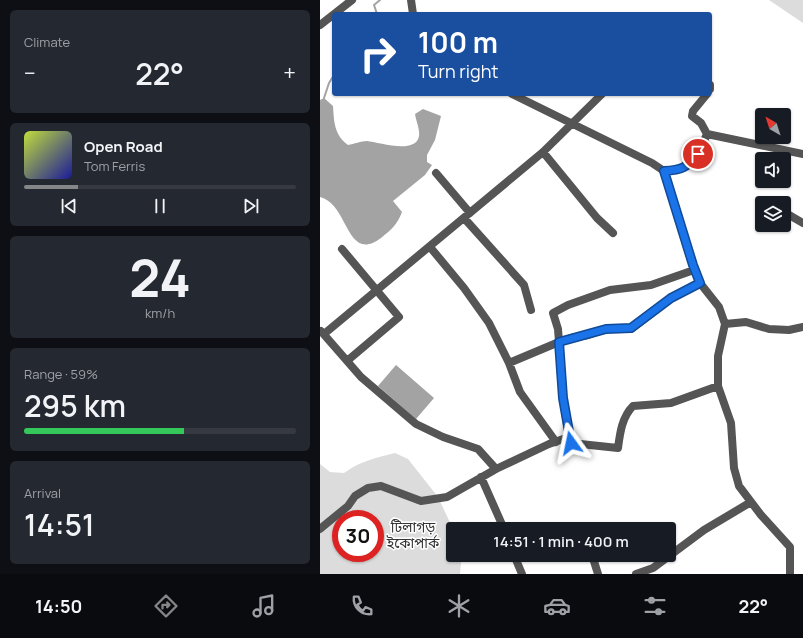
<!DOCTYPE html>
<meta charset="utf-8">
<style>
body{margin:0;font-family:Manrope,"Noto Sans Bengali",sans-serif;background:#242831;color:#f1f3f6;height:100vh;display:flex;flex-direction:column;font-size:15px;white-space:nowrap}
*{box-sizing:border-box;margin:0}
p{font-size:13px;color:#9ea1a6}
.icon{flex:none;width:22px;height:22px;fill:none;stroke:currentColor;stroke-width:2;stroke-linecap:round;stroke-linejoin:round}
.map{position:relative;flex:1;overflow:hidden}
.sheet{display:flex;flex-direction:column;gap:10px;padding:10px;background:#0d0f14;width:320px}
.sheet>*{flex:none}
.banner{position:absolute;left:12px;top:12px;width:380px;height:84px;border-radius:4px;box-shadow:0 1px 3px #0004;background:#1a4fa0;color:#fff;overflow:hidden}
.needle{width:26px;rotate:321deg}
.controls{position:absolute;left:435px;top:108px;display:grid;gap:8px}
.controls a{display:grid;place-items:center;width:36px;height:36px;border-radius:4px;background:#171b24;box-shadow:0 1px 3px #0004;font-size:20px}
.speed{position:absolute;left:12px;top:510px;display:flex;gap:8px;font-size:20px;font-weight:700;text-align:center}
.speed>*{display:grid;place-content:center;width:52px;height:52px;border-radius:50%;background:#171b24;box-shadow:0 1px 3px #0004;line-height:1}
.speed .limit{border:6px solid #d22;background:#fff;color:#111}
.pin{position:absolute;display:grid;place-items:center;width:34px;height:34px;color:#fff;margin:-17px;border:2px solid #fff;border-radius:50%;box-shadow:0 1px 4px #0007}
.me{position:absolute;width:44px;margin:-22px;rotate:348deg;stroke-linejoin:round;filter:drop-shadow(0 0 3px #0008)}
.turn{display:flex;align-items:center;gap:14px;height:84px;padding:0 20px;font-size:18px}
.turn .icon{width:52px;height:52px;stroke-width:2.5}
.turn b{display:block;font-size:28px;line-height:34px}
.big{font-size:30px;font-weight:600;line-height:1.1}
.sheet .tile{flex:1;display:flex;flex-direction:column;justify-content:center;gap:6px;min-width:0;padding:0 14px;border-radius:6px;background:#242831}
.sheet .dial{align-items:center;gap:0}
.dial b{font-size:52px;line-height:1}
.song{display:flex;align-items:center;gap:12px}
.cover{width:48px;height:48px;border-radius:6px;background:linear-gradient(135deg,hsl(70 70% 55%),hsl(240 70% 35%))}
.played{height:4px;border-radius:2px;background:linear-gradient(90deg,#858687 20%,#363941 20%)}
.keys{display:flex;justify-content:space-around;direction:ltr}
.heat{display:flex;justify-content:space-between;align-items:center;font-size:22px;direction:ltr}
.charge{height:6px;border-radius:3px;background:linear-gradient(90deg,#34c759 59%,#363941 0)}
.trip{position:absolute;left:126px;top:522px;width:230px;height:40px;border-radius:4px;background:#171b24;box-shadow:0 1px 3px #0004;font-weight:600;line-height:40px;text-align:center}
.tab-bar{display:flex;height:64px;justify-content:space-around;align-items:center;background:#090b0e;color:#9ea1a6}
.tab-bar .icon{width:28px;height:28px}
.tab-bar .active{color:#858687}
.tab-bar b{font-size:18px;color:#f1f3f6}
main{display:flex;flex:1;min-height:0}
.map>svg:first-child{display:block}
</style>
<main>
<section class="sheet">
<div class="tile"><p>Climate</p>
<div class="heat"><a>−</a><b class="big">22°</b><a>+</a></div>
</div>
<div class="tile">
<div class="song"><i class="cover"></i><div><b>Open Road</b><p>Tom Ferris</p></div></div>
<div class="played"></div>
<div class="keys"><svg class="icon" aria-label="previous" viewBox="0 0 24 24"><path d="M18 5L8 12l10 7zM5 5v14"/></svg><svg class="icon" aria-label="pause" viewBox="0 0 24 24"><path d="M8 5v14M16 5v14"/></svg><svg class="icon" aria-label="next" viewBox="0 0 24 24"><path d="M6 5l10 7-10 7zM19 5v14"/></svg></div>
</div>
<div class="tile dial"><b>24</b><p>km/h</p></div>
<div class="tile"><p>Range · 59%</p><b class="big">295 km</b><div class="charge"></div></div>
<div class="tile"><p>Arrival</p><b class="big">14:51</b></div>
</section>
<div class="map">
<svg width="483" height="574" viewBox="0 0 483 574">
<rect width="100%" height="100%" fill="#fff"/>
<path fill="#dcdcdc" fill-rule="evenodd" d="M449,0H483V23Z
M75,453L88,459L118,497L133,529V555H140L141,562L140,574H0V464L10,472L24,473C40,461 56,458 75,453ZM21,519H55V553H21Z"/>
<path fill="#a3a3a3" d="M4,98L13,106C14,121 14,135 28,145C34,144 41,141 47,141C58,142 96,155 99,136C100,129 96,121 95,114L103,109L121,116L115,140L107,155V162L112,165L105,175L73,201L82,212C77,225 72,229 61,238C26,264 29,204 0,197V100Z
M76,365L114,398L96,419L58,386Z"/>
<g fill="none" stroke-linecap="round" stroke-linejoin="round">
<path stroke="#a3a3a3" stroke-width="2" d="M57,14L54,5L60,0
M4,98L9,83L14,75"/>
<path stroke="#555" stroke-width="8" d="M91,0L93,14
M0,25L32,0
M390,85V89
M192,94L332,163L344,171L373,265L380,283L399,307L405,324L398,356V386L411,423L414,468L419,486L441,515L470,547V574
M387,134L381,123L372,116L373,111L387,94
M223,152L277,218L293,233
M344,171C373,170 376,159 387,134L483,154
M116,173L150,213
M464,212L483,223
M144,218L204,285L211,310
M110,247L144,288L169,323L189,363L200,392L236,442
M22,249L79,317L27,361
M405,324L426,322L449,329L469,330L483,327
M1,331L41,377L96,424L123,437L158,449L176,469
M4,334L223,152L282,94
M189,363L239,342L238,329L233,313L248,305L290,290L331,285L374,270
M249,437L251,443L298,448C300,433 302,417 313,406L351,403L398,386
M161,477L184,529
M0,529L28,506L35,496L48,488L61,486L101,501L127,497L176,469L229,444L249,437L243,398L239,342L251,338L268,335L286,329H311L351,298L380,283
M194,555L202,574
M272,555L278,574
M316,574L333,568L384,530L431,502"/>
</g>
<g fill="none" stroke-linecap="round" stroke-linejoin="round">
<defs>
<path id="route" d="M251,443L243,398L239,342L286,329L311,328L351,298L380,283L373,265L344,171C362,170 366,168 378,154"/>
</defs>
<use href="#route" stroke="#114b97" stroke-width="10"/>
<use href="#route" stroke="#1a73e8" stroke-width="7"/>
</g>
<g text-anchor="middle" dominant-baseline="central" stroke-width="3" stroke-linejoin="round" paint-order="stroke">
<g font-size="14" fill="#333" stroke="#fff">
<text x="93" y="526">টিলাগড়<tspan x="93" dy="16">ইকোপার্ক</tspan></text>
</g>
</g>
</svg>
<div class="controls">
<a><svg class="needle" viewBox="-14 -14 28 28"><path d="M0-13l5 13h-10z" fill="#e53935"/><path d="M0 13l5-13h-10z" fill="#9ea1a6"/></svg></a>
<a><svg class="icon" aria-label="sound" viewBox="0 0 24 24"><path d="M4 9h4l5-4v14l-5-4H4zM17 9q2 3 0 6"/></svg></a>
<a><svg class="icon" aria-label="layers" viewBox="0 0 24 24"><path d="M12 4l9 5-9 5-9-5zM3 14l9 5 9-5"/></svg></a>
</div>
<div class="speed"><div class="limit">30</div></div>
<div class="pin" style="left:378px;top:154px;background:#d93025"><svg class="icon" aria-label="arrive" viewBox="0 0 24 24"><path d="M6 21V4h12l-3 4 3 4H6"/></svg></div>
<svg class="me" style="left:251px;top:443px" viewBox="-20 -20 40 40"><path d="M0-17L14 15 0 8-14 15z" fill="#1a73e8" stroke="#fff" stroke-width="4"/></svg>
<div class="trip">14:51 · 1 min · 400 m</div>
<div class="banner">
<div class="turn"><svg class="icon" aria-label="right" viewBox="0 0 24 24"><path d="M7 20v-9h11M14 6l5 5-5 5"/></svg><div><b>100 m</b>Turn right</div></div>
</div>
</div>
</main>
<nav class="tab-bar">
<b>14:50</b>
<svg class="icon active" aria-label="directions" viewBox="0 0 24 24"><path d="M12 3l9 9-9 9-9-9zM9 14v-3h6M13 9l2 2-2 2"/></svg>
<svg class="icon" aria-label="music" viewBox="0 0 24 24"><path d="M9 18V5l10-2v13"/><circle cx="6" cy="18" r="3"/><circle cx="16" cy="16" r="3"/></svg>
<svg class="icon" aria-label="phone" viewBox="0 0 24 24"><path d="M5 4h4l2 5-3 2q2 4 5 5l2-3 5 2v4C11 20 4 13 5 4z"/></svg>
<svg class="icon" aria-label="climate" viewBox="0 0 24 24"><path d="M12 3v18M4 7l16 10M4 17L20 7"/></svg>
<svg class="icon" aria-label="car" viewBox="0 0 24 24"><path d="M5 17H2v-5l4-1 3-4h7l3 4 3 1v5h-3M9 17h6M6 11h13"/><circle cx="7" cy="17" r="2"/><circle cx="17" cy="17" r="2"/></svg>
<svg class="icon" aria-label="filters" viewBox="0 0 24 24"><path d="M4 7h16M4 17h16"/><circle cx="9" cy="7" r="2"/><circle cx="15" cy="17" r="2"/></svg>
<b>22°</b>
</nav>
